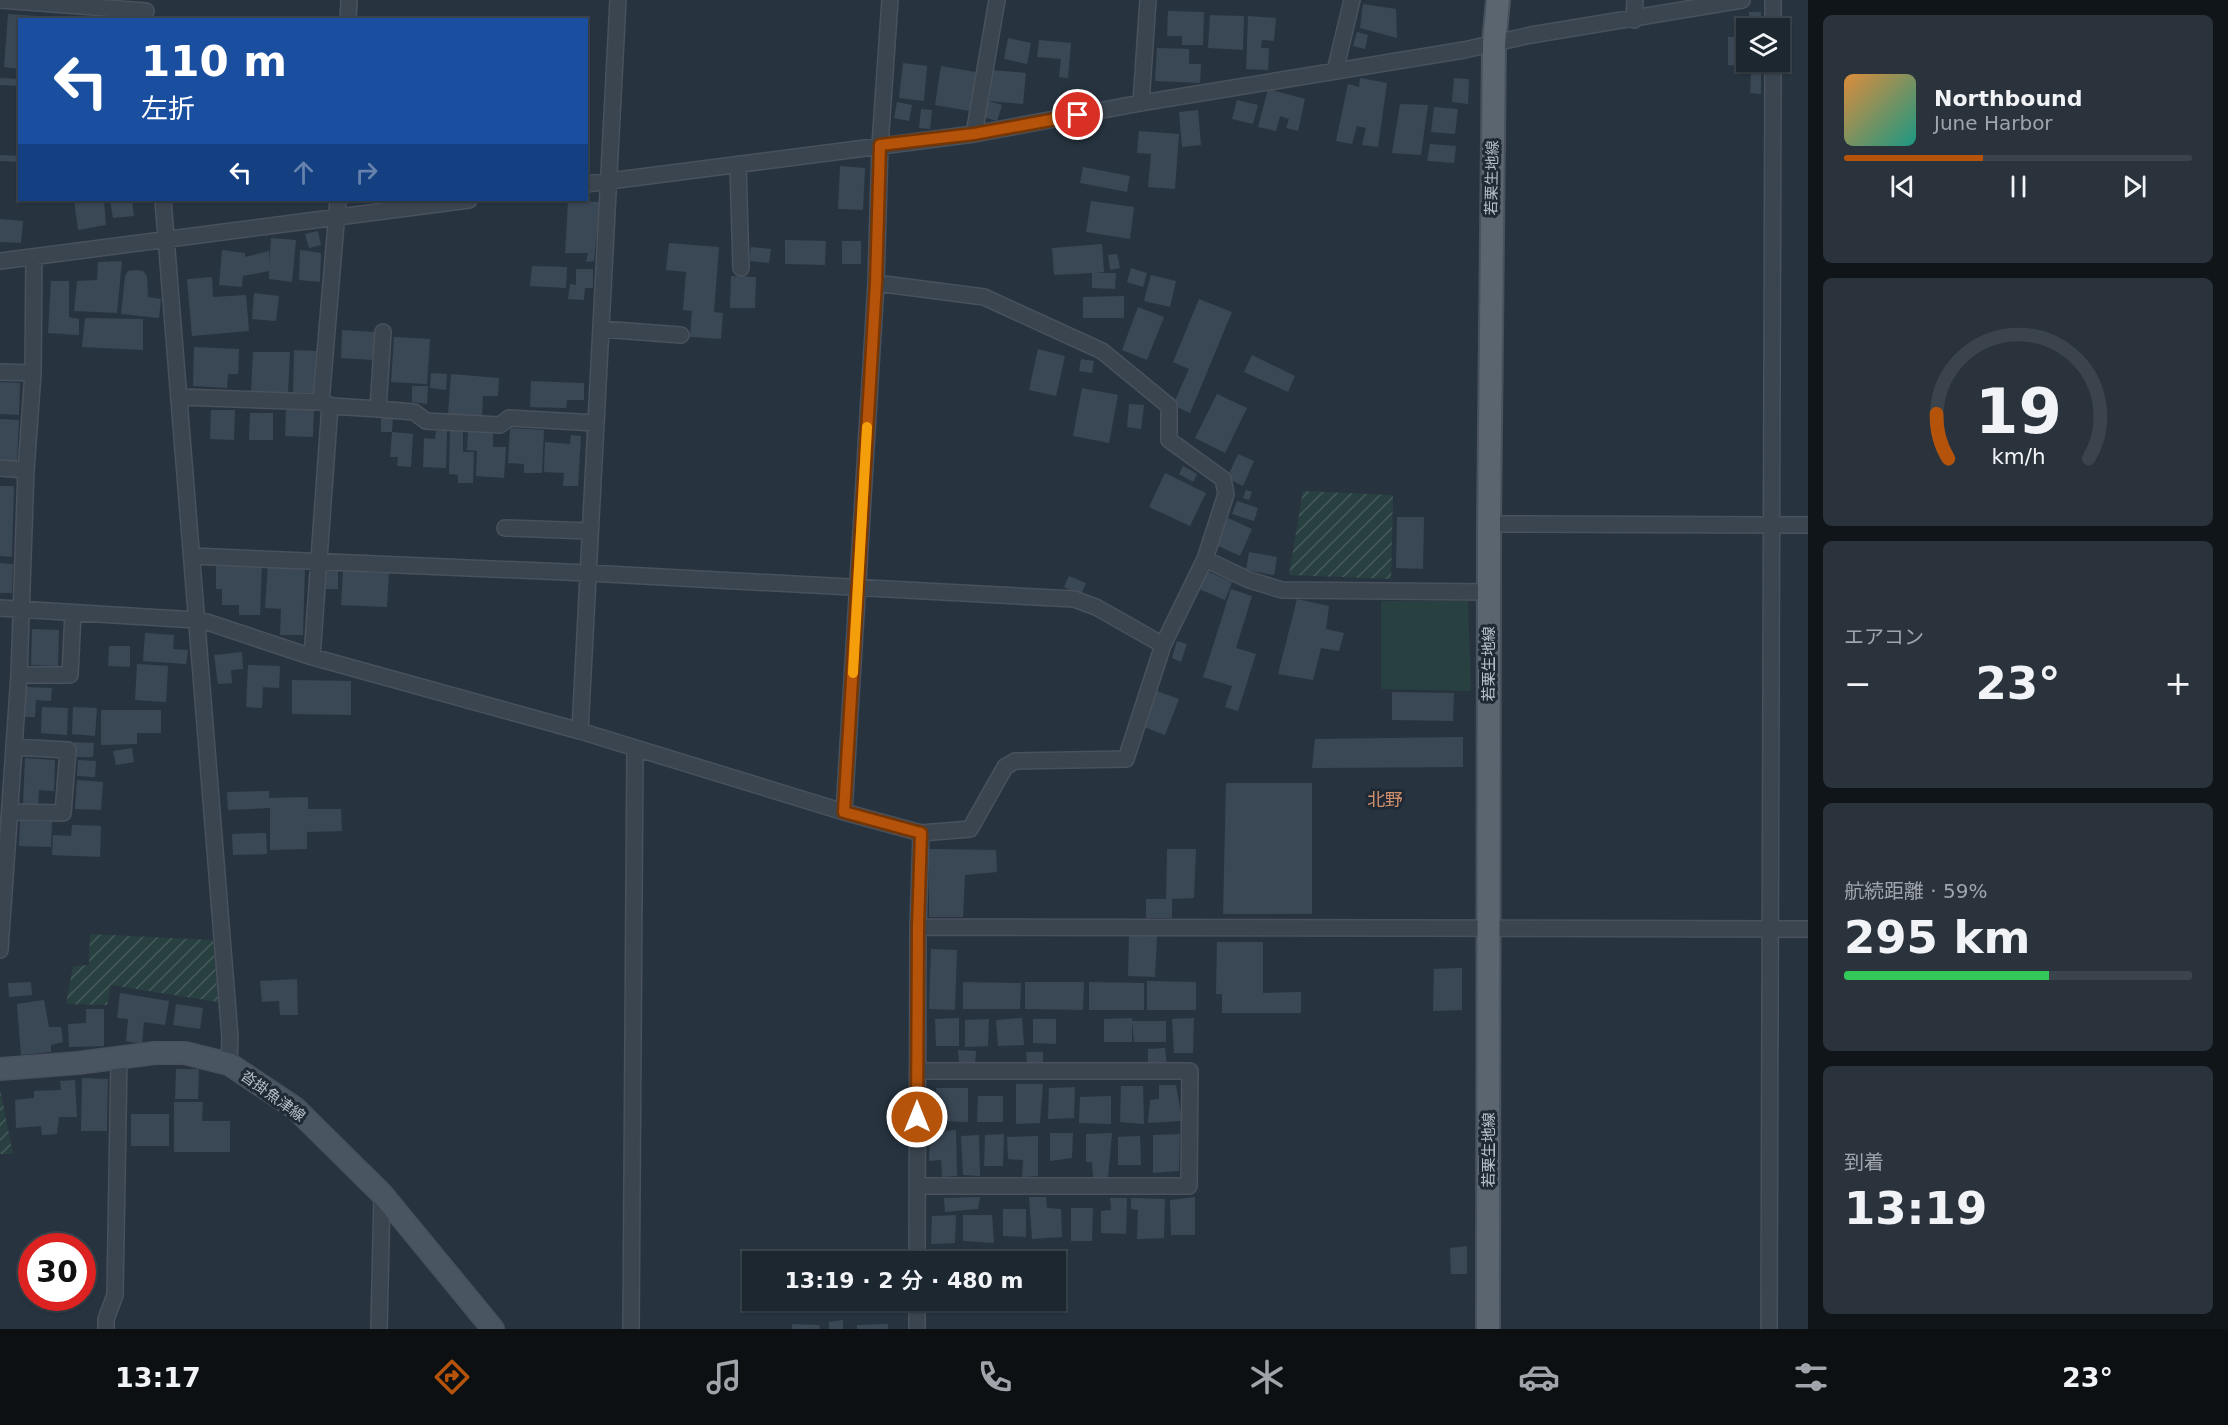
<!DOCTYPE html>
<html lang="ja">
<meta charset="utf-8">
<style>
body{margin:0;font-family:"DejaVu Sans","Noto Sans JP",sans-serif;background:#2a333c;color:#f1f3f6;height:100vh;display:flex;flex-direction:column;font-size:22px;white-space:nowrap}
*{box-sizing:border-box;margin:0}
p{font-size:20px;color:#a0a5ab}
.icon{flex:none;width:33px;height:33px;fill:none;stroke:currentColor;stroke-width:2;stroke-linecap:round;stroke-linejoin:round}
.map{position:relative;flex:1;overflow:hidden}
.details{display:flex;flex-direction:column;gap:15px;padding:15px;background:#10151a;width:420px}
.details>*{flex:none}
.hud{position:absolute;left:18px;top:18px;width:570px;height:183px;border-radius:0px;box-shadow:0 2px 4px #0004,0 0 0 2px #3b444c;background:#1a4fa0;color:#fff;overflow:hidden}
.tools{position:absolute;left:1736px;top:18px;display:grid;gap:12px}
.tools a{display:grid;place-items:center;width:54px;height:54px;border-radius:0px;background:#1d2730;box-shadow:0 2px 4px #0004,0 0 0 2px #3b444c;font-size:30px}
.speed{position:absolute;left:18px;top:1233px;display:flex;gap:12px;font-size:30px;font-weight:700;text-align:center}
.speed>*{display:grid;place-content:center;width:78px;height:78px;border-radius:50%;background:#1d2730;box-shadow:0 2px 4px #0004,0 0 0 2px #3b444c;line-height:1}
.speed .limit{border:9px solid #d22;background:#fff;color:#111}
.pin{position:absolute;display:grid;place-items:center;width:51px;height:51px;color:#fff;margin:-26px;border:3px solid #fff;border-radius:50%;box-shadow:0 2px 6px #0007}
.me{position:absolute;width:66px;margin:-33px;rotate:0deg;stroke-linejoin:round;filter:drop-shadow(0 0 4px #0008)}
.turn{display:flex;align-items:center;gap:21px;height:126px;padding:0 24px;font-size:27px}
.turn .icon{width:78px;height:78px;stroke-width:2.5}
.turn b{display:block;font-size:42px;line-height:51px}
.lanes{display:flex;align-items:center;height:57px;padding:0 24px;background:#0003;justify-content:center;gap:30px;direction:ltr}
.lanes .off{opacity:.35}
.big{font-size:45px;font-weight:600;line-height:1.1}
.details .widget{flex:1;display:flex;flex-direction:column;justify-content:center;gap:9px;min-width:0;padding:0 21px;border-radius:9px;background:#2a333c}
.details .dial{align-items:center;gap:0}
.dial svg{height:156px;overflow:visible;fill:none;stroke:#3b444c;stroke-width:7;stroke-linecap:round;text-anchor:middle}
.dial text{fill:#f1f3f6;stroke:none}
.song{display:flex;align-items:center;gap:18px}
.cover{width:72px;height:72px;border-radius:9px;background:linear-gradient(135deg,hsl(30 70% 55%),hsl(170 70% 35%))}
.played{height:6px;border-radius:3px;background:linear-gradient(90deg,#b45309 40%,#3b444c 40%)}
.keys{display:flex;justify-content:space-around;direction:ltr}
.heat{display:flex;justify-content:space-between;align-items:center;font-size:33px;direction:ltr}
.charge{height:9px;border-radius:4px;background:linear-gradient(90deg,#34c759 59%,#3b444c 0)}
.trip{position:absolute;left:742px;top:1251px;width:324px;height:60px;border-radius:0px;background:#1d2730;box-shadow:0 2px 4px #0004,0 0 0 2px #3b444c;font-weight:600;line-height:60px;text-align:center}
.tabs{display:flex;height:96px;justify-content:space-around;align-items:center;background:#0c1013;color:#a0a5ab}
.tabs .icon{width:42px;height:42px}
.tabs .on{color:#b45309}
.tabs b{font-size:27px;color:#f1f3f6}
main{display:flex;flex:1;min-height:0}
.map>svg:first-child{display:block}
</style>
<main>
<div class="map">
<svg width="1808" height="1329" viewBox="0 0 1808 1329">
<defs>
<pattern id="garden-furrows" width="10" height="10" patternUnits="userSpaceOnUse" patternTransform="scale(1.5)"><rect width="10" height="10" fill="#294041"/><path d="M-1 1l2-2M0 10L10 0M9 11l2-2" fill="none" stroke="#465a5b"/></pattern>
</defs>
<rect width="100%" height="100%" fill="#273440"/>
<path fill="#294041" d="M1381,601H1468L1471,691L1381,689Z"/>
<path fill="url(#garden-furrows)" d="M1303,491L1393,495L1391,579L1289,575Z
M90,934L213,940L218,1002L111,985L107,1005L66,1004L73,966L89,965Z
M0,1089L13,1154H0Z"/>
<path fill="#3a4855" d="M1363,4L1396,9L1397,38L1360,28Z
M1168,11L1204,12L1203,45H1182V36H1167Z
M1749,12H1761V28H1749Z
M8,14L38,16L37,20H20V69L4,67Z
M1210,15L1244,16L1243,50L1208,48Z
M1248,16L1276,18L1274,41L1262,40L1261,48H1269L1268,70L1246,69Z
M1357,32L1368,35L1365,49L1353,46Z
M1728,37H1746V62H1759V67L1728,65Z
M1008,38L1031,43L1027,64L1004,59Z
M1039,40L1071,43L1068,78L1059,77L1061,59L1037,57Z
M1157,48L1189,49V64H1201L1200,83L1155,81Z
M903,63L927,66L924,101L899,98Z
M941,66L976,72L970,111L935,105Z
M992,70L1026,73L1023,104L989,101Z
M1751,73L1761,74V94L1750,93Z
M0,78L19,79V86L0,85Z
M1360,78L1387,83L1378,147L1362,145L1366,128L1357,126L1352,144L1336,141L1348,84L1359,87Z
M1454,78L1469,79L1468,104L1452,102Z
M1268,89L1305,99L1298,131L1286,128L1289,119L1280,116L1276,131L1258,127Z
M1237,100L1258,105L1253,124L1232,119Z
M988,101L1002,105L997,121L983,117Z
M897,102L912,105L909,121L894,118Z
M1400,104L1428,105L1421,155L1392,153Z
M1434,107L1458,109L1455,134L1431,132Z
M921,109L932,110L930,129L919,128Z
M1198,110L1201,145L1182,147L1179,112Z
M1139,131L1179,134L1175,189L1148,187L1151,154L1137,153Z
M1430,144L1456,146L1454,163L1427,161Z
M0,155L20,156V162L0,161Z
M840,166L865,168L863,210L838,209Z
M1083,167L1130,176L1127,192L1080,183Z
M74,200H104L106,225L78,230Z
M110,200H132L134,216L113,218Z
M568,201L600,202L594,261L586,262L588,253H565Z
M1091,201L1134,207L1130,239L1086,232Z
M0,219L23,221L21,243L0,242Z
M318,231L321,245L309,248L305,234Z
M271,238L296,240L292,282L269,279V271L243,276L242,287L219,285L222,250L245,253V257L269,251V265Z
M785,240L826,241L825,265L785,264Z
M842,241H861V264H842Z
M669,243L719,247L714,312L723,313L721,339L690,337L692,311L683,310L686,272L666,270Z
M1102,244L1104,272L1096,273H1116L1115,289L1092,288V273L1054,275L1052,248Z
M751,247L771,249L769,263L749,261Z
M300,250L321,253L320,282L299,280Z
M1117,254L1120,268L1110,270L1108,255Z
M122,261L117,313L74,311L77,281L97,280L98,262Z
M532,266L567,267L566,288L530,286Z
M1131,268L1147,273L1143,287L1127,282Z
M576,269H593V288H585L584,300L568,299L570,284L576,285Z
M135,270L143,271L147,276L148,297L161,299L159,318L121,314L125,276L128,271Z
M1151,275L1176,281L1170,307L1144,301Z
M731,276L756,277L755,308H730Z
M212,277L213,297L246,295L249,331L192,336L187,279Z
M51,281H69V317L79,319V335L48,333Z
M254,293L279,296L276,321L252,319Z
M1124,296V318H1083V297Z
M1199,299L1232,312L1190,413L1173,405L1189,369L1173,362Z
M1138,307L1164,317L1147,360L1122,350Z
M85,318L143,319V350L82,347Z
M342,330L376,332L374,360L341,358Z
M394,337L430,339L427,384L391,382Z
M194,347L239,349L238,374H228L227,388L193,386Z
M1038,349L1065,356L1056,396L1029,390Z
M294,350L316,351L315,393L293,392Z
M253,352H290L288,393H251Z
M1252,355L1295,376L1288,392L1244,372Z
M1081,359L1094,361L1092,373L1079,371Z
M431,373L447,374L446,390L430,388Z
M451,374L499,378L498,396H483L482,417L448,414Z
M531,381L584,383V400H567L566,408L530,407Z
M0,382L20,383L19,415L0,414Z
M412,386H428L427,404L412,402Z
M1082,388L1118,395L1109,443L1073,436Z
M1217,394L1247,408L1225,453L1195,438Z
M1129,404L1144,405L1141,429L1127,427Z
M286,409L314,410L313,437L285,436Z
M211,410H235L234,440L210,439Z
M250,413H273V440H249Z
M381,417H393L392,432H381Z
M0,419L19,420L17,461L0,460Z
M510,428L544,430L542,473H524V464L508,463Z
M436,431H447L446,468L423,467L424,438L435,439Z
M450,431H463V452H474L473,483H458V475L449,474Z
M392,432L413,434L411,467L397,466L398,457H390Z
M468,432L493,433V447H506L504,478L476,476L477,451L467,450Z
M571,435L581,436L578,486H563L564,473L544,472L545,442L570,444Z
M1238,454L1254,461L1243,486L1227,478Z
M1183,466L1197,474L1193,482L1179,474Z
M1165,473L1206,493L1190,526L1149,507Z
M0,486H14L12,557L0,556Z
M1246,490L1252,492L1249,500L1243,498Z
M1237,501L1258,508L1254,521L1232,514Z
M1397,517H1424L1423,569L1396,568Z
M1228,518L1252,529L1240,556L1216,545Z
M1249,552L1277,557L1274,575L1246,570Z
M216,562L262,564L260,615H239V605H222V589H216Z
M0,563L13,564L12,593H0Z
M268,563L305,567L303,635H280L281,609L265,608Z
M325,567L338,569V589H325Z
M343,571L389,573L387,607L341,605Z
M1207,571L1232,582L1225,600L1199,589Z
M1069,576L1086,583L1081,595L1064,587Z
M1231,589L1252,596L1236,648L1256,654L1238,711L1225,707L1232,686L1203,677Z
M1297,599L1329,606L1326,629L1344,633L1339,651L1321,648L1313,680L1278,674Z
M32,629L59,630L58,666L31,665Z
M145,633L174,635L173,649L188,650L186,664L143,661Z
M1177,641L1187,644L1181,662L1172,658Z
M109,646H130V667L108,666Z
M242,652L243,669L231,670L232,683L218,684L214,655Z
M137,664L168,666L166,702L135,700Z
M248,665L280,666L279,688L263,687L262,708L246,707Z
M292,680L351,681V715L292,714Z
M26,687L52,688L51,701L36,700L35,717H24Z
M1157,691L1179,699L1165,735L1144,727Z
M1392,692L1454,693L1453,721L1392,720Z
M42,707L68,708L67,735L41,733Z
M73,707L97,708L95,736L72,734Z
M101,710H161V733H137V744L101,745Z
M1463,737V767L1312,768L1315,739Z
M74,742L94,743L93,757H74Z
M132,748L134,762L116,765L113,751Z
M25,758L55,760L54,791L39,790L38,806L23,805Z
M78,760L96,761L95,777L77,776Z
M77,780L103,782L101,810L75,809Z
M1226,783H1312V914H1223Z
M269,791V798L308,797V809H341L342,831L307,832V849L270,850V808L228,810L227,792Z
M20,821L52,822L51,847L19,846Z
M72,825L101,826L100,857L52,855L53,835L71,836Z
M266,833L267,854L233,855L232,834Z
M929,849L996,850L997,872L965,875L963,917H929Z
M1167,849H1196L1194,898L1172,899V918H1146V899H1166Z
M1129,935L1157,936L1155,977L1128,976Z
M1217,942H1263V993L1301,992V1013H1222V994H1216Z
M931,949L957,950L955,1010L929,1009Z
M1462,968V1010L1433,1011L1434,969Z
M297,979L298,1015H280L279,1001L262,1002L260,981Z
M1147,981L1196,982V1010H1147Z
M31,982L32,995L9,997L8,983Z
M963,982L1021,983L1020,1009H963Z
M1025,982H1084L1083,1010L1025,1009Z
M1089,982L1144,983V1010H1089Z
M120,993L169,1001L165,1025L144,1022L142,1044L126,1041L128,1019L117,1018Z
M44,1000L49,1027H61L63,1042L51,1045V1052L21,1055L17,1004Z
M176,1004L203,1008L200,1029L173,1025Z
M86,1009H104V1046L69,1047L68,1024L86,1023Z
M959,1018V1046H936L935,1019Z
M1022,1018L1024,1045L998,1046L996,1020Z
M1132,1018V1042H1104V1019Z
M1194,1018L1193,1053H1174L1172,1019Z
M989,1019L988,1046L965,1047V1020Z
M1033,1019H1056V1044L1033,1043Z
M1132,1021H1166V1042H1134Z
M1165,1048L1167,1065L1148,1064V1049Z
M958,1050L976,1051L975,1064L959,1063Z
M1026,1052H1043V1062L1027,1063Z
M176,1069H199L198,1099H175Z
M82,1078L108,1079L107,1131H81Z
M75,1080L77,1117H59L57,1134L42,1135L41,1126L16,1128L15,1100L34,1098V1091L61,1090L60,1081Z
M1016,1084H1043L1040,1123L1016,1124Z
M1159,1085H1176L1182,1121L1148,1123L1150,1100L1159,1099Z
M1121,1086H1143L1144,1124L1120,1122Z
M1075,1087L1074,1118L1048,1119L1049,1088Z
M936,1088H968V1122L937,1121Z
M978,1096H1003V1122H977Z
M1111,1096V1124L1079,1123L1080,1097Z
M174,1102H203L202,1121H230V1152H174Z
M131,1114H169V1146H131Z
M956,1130L957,1176L942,1177L941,1160L929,1161L930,1132Z
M1050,1133H1073L1072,1158L1050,1161Z
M1112,1133L1108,1177H1093L1092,1162H1086V1134Z
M1004,1134L1003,1166H984L985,1135Z
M1180,1134L1179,1171L1153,1173V1135Z
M979,1135L980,1176L963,1175L961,1136Z
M1038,1136V1176L1022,1177L1023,1160L1008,1159L1007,1137Z
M1140,1136L1141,1165H1118V1137Z
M980,1197L978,1209L945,1212L944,1198Z
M1029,1197H1046L1047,1208L1061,1209L1062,1237L1032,1239Z
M1195,1197V1235H1171L1170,1200Z
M1110,1198H1127L1126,1234L1101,1233V1211L1111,1210Z
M1131,1198L1165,1199L1164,1238L1137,1239L1138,1210L1131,1209Z
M1071,1208H1093L1092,1241H1071Z
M1003,1209H1026V1237L1003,1236Z
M956,1215L955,1243L931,1244L932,1216Z
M963,1215H992L994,1243L963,1241Z
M1467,1246V1274H1451L1450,1248Z
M843,1320V1329H829V1322Z
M792,1324L819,1325L820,1329H792Z
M888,1324V1329H857V1325Z"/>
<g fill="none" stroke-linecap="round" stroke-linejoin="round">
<defs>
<path id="street" d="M0,0L146,11
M890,0L880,145L876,283L844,812L921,833L970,829L1005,767L1015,761L1126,759L1163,645L1205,559L1249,580L1282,590L1489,592
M348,20L349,0
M1634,20L1635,0
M1773,28V0
M1335,71L1352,0
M1141,103L1148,0
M974,134L997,0
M738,164L741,268
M586,184L974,134L1141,103L1464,50L1531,35L1742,0
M163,200L230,1037L229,1064
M0,261L469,200
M876,283L984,297L1102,351L1169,406V440L1223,479L1226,494L1205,559
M601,329L681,335
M0,372L33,373L34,257
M179,397L321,402L332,406L378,409L383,332
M321,402L338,200
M378,409L414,412L426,421L500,425L509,418L596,423
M0,468L26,470
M1489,524L1808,525
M505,528L590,531
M192,556L588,573L1074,599L1096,607L1163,645
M0,608L196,620L207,622L309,656L580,731L844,812
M312,657L330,405
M19,675H70L73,613
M580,731L618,0
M10,812L63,813L68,750L14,747
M918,927L1808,929
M0,950L19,675L26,470L33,373
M917,1186H1189L1190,1071H918
M917,1262L918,927L921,833
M106,1329V1319L115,1295L119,1058
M379,1329L382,1194
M631,1329L635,749
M917,1329V1300
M1769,1329L1773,62"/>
<path id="secondary" d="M0,1069L78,1063L155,1053H185L229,1064L295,1108L382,1194L493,1329"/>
<path id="primary" d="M1488,1329L1489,524L1494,44L1498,0"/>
</defs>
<use href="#street" stroke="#48515c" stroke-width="18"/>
<use href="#secondary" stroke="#48515c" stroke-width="24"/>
<use href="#primary" stroke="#48515c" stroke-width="26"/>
<use href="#street" stroke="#3b4550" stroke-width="15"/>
<use href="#secondary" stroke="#4a5562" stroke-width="21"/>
<use href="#primary" stroke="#5a656f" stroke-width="22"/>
</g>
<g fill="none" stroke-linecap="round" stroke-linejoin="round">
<defs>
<path id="route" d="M917,1117L918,927L921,833L844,812L876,283L880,145L974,134L1078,115"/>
</defs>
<use href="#route" stroke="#753606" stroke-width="15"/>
<use href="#route" stroke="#b45309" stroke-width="10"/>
<path stroke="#f59e0b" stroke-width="10" d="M853,673L867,427"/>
</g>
<g text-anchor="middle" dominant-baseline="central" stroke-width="6" stroke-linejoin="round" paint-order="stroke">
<g font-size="15" fill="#b8c0ca" stroke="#202a35">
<text transform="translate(1492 178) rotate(-89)">若栗生地線</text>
<text transform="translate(1489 664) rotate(-90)">若栗生地線</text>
<text transform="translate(273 1096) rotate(36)">沓掛魚津線</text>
<text transform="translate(1489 1150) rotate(-90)">若栗生地線</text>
</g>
<g font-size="18" fill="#d0906e" stroke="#202a35">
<text x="1385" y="799">北野</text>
</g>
</g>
</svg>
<div class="tools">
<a><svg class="icon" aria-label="layers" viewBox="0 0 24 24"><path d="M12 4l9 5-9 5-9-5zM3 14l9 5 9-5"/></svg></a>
</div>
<div class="speed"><div class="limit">30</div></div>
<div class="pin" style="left:1078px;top:115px;background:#d93025"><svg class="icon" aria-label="arrive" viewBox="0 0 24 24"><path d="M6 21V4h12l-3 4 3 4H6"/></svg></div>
<svg class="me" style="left:917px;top:1117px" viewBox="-20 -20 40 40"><circle r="17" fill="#b45309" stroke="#fff" stroke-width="3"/><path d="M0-11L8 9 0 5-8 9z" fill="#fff"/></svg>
<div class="trip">13:19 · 2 分 · 480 m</div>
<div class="hud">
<div class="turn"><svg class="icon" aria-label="left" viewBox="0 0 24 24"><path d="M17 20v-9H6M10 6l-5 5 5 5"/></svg><div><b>110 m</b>左折</div></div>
<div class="lanes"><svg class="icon" aria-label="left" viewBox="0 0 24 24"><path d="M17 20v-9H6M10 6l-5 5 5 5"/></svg><svg class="icon off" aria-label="ahead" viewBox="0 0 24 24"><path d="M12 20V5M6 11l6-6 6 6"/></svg><svg class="icon off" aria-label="right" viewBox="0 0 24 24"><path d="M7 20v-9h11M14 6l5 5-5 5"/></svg></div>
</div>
</div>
<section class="details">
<div class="widget">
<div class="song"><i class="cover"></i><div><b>Northbound</b><p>June Harbor</p></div></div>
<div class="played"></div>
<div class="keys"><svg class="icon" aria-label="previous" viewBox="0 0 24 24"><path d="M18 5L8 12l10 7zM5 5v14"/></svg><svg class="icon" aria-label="pause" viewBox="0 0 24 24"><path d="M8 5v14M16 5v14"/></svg><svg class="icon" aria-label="next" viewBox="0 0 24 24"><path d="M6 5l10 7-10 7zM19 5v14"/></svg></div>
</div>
<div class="widget dial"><svg viewBox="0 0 100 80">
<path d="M14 69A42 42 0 1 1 86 69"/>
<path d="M14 69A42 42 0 0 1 8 46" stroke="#b45309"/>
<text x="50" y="56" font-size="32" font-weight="700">19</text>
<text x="50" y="72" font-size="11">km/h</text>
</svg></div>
<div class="widget"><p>エアコン</p>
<div class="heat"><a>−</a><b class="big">23°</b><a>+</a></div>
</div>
<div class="widget"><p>航続距離 · 59%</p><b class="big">295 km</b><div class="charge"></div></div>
<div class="widget"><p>到着</p><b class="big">13:19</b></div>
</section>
</main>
<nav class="tabs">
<b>13:17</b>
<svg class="icon on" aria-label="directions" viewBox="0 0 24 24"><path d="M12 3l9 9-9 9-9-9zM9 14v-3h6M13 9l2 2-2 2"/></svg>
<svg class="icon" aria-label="music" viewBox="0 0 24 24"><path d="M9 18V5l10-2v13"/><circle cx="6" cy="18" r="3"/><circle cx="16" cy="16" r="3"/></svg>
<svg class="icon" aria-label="phone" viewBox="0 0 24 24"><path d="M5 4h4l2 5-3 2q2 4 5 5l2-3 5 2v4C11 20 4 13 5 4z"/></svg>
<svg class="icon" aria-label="climate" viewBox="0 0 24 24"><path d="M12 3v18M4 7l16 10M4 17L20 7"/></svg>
<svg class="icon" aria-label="car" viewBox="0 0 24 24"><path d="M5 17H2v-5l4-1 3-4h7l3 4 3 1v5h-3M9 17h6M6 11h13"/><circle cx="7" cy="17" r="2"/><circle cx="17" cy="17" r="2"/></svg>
<svg class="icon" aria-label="filters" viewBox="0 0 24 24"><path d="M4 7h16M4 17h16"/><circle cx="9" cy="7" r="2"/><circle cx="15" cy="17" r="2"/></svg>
<b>23°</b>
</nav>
